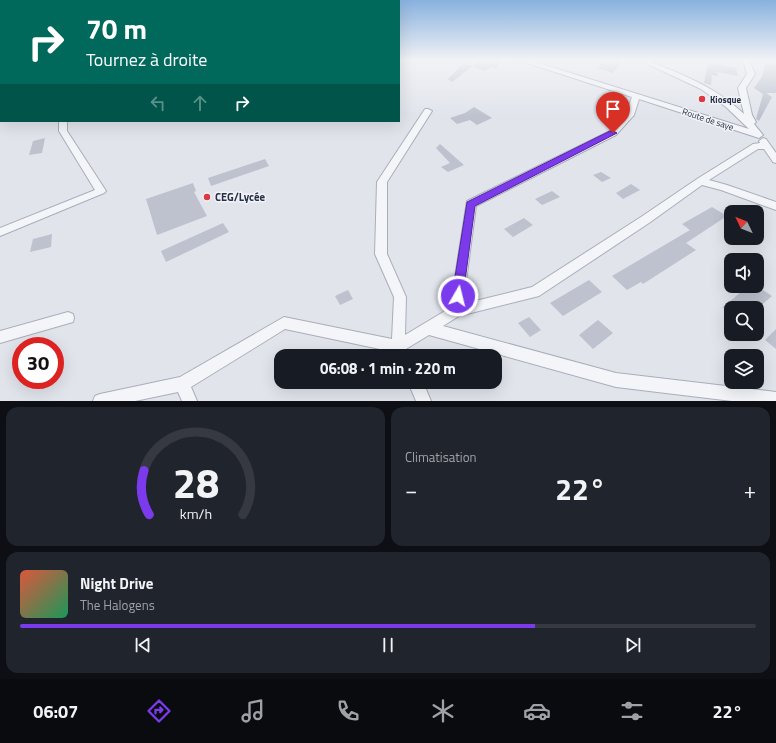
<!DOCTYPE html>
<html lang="fr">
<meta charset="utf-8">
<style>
body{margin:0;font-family:"Titillium Web",sans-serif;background:#20242c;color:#f1f3f6;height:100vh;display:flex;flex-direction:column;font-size:15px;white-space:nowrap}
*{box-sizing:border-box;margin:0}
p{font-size:13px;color:#9ea1a6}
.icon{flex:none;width:22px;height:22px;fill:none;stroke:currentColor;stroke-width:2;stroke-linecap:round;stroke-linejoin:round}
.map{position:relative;height:401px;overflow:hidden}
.details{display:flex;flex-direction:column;gap:6px;padding:6px;background:#0d0f14;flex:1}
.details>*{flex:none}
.hud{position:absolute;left:0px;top:0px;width:400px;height:122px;box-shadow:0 4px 16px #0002;background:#00695c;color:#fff;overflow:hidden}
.needle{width:26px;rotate:313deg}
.fabs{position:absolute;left:724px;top:205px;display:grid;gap:8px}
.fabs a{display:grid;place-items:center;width:40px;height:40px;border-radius:8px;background:#171b24;box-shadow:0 4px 16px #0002;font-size:20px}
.speed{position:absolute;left:12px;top:337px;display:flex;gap:8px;font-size:20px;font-weight:700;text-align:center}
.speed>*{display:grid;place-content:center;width:52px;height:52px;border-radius:50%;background:#171b24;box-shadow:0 4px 16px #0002;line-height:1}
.speed .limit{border:6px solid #d22;background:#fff;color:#111}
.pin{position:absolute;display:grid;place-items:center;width:34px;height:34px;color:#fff;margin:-41px -17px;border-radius:50% 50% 50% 0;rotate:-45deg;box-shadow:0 0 4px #0007}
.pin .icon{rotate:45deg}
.me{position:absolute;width:44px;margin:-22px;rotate:8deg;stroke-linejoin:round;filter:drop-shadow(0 0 3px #0008)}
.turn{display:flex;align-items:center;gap:14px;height:84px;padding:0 20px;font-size:18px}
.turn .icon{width:52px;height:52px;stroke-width:2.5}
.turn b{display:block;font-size:28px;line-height:34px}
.lanes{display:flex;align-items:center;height:38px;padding:0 20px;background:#0003;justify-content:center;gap:20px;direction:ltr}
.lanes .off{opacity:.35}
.big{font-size:30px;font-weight:700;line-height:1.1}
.details .widget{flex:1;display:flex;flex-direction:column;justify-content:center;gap:6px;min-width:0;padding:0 14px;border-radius:12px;background:#20242c}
.details .dial{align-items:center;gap:0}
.dial svg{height:104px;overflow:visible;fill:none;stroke:#363941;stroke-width:7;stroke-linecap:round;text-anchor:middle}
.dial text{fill:#f1f3f6;stroke:none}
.song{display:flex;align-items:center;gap:12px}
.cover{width:48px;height:48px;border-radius:6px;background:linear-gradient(135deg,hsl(10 70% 55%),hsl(150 70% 35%))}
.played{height:4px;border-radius:2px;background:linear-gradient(90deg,#7c3aed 70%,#363941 70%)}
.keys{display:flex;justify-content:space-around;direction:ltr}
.heat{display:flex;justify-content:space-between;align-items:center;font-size:22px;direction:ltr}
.details .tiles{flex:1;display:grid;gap:6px;grid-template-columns:1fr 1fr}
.widget:last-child{grid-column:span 2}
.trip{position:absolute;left:274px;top:349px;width:228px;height:40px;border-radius:12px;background:#171b24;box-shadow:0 4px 16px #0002;font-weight:700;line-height:40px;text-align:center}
.tabs{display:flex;height:64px;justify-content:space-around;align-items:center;background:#090b0e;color:#9ea1a6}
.tabs .icon{width:28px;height:28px}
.tabs .on{color:#7c3aed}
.tabs b{font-size:18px;color:#f1f3f6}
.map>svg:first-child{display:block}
</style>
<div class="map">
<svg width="776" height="401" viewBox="0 0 776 401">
<rect width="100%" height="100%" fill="#e1e4eb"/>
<path fill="#bdc2ce" d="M473,60H501L499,62L496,69L491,67L485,71L473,67L476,62L473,61Z
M604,60H624L613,73L597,68Z
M708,62L736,68L738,76L717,72L718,76L712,75L711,85L704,83Z
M771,63L776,65V93H766L772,97L759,121L756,119L763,94L754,88L762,77L765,65Z
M463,64L473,66L452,82L448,79Z
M474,107L492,118L477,125L470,120L457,124L450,118L465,113Z
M45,138L42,153L29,155L33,141Z
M440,144L464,165L448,172L441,167L450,163L436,148Z
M265,159L269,166L211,186L208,178Z
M601,172L611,178L602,182L593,175Z
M193,183L196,191L194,192L207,216L157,235L146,199Z
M631,184L640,190L623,199L616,193Z
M552,191L560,197L542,205L535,199Z
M712,207L727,216L686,243L696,250L643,284L641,282L627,290L612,276L690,230L682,224Z
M524,218L533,225L513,237L504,229Z
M223,223L229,232L166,262L161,251Z
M52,234L51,247L30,252L33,239Z
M589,280L602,292L563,316L550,303Z
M748,286H757L772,296L758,308H722Z
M348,290L353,299L340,305L335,296Z
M529,317L541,330L530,337L518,323Z
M598,320L613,333L593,349L579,335Z
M776,329V349L765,340Z"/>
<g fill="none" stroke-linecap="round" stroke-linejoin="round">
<defs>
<path id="minor" d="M520,60H529L749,129L726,107L701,89L639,60H647C684,76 713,85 744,114L738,88L747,74L743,60H749L755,74L746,88L752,115L756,122L754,124L763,135L759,138L756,137L639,99L634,115L616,135L476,206L463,304L532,287L641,217L697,179L753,144L760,143L759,141L763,138L766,139L776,153V163L773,162L764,149H758L709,180L727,185L776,202V210L721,190L702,185L649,223L539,296L459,316L443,326L616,373L776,392V401H732L616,387L429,335L406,349L409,356H395L394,352L285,329L191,387L197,401H182L178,392L135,401H93L95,396L100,394L180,377L284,317L392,339L394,297L375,254L377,182L425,109H428L432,111L387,182V254L406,297L405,335L450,308L467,201L610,131L626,114L632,97L521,61Z
M59,121H67V131L106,191L104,193L0,236V228L95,190L59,131Z
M68,312L73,314L74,318L73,322L0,343V331Z
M408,382H423L431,401H416Z"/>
</defs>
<use href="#minor" stroke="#a9aeb9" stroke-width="2"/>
<use href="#minor" fill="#f4f5f9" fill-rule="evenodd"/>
</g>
<linearGradient id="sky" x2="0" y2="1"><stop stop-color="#88b1de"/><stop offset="0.52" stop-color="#f2f3f6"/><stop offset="1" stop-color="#f2f3f6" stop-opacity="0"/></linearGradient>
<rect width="776" height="116" fill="url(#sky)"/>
<path fill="#7c3aed" stroke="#51269a" d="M610,131H613L617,133L475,206L463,296L462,299L458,300L454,299L452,296L467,202Z"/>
<g fill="#dd3940" stroke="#f1f3f8" stroke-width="1.5">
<circle cx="702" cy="99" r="4"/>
<circle cx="207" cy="197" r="4"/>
</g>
<g text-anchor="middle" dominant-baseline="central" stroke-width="3" stroke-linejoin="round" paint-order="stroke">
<g font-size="9" font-weight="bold" fill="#272f45" stroke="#f1f3f8" text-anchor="start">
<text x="710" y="99">Kiosque</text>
</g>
<g font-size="9" fill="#272f45" stroke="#f1f3f8">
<text transform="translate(708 119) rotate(18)">Route de saye</text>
</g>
<g font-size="11" font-weight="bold" fill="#272f45" stroke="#f1f3f8" text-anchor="start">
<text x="215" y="197">CEG/Lycée</text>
</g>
</g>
</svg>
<div class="fabs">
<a><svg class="needle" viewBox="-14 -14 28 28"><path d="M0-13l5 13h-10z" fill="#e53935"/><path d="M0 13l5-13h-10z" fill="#9ea1a6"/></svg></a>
<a><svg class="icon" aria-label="sound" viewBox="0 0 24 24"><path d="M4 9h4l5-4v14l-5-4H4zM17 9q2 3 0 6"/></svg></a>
<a><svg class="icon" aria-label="search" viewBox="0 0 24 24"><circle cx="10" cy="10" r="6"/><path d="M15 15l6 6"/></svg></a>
<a><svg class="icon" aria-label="layers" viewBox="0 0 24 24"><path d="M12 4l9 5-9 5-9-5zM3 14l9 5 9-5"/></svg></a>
</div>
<div class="speed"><div class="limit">30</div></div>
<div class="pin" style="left:613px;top:133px;background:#d93025"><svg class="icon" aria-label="arrive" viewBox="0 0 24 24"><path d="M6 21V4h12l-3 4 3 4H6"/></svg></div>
<svg class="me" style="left:458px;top:296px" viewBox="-20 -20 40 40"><circle r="17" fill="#7c3aed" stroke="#fff" stroke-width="3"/><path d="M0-11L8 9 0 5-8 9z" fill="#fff"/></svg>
<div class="trip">06:08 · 1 min · 220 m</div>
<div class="hud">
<div class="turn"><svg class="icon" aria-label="right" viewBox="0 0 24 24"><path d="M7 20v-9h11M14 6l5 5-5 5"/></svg><div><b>70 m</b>Tournez à droite</div></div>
<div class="lanes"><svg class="icon off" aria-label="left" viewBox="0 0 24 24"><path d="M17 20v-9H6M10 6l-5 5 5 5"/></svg><svg class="icon off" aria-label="ahead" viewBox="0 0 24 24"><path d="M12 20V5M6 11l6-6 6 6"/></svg><svg class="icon" aria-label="right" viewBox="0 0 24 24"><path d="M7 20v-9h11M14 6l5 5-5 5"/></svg></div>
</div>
</div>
<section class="details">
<div class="tiles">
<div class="widget dial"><svg viewBox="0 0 100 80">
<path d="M14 69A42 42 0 1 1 86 69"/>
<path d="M14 69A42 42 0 0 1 10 35" stroke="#7c3aed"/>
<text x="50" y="56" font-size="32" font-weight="700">28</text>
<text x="50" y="72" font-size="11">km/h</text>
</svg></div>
<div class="widget"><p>Climatisation</p>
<div class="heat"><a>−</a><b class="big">22°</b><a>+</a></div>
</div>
<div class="widget">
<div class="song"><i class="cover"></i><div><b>Night Drive</b><p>The Halogens</p></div></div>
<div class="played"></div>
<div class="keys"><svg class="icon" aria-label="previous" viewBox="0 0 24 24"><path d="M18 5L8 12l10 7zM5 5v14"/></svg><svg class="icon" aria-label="pause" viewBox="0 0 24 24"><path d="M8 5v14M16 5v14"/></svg><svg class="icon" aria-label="next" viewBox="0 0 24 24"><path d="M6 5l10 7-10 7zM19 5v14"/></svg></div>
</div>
</div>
</section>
<nav class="tabs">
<b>06:07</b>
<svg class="icon on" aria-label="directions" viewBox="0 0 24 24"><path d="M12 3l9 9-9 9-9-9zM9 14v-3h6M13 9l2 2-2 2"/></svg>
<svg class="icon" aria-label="music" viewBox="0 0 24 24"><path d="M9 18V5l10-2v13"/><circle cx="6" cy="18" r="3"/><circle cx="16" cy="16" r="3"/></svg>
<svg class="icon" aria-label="phone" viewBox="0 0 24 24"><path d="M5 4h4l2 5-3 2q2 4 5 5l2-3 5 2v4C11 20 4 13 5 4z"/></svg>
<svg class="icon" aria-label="climate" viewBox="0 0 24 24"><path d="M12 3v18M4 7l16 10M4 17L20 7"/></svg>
<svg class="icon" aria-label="car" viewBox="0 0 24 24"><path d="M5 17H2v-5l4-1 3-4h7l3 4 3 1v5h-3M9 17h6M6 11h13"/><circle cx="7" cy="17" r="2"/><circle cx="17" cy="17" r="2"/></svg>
<svg class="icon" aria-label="filters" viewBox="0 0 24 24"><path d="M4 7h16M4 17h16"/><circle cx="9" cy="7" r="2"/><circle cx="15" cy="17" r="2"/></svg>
<b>22°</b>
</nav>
